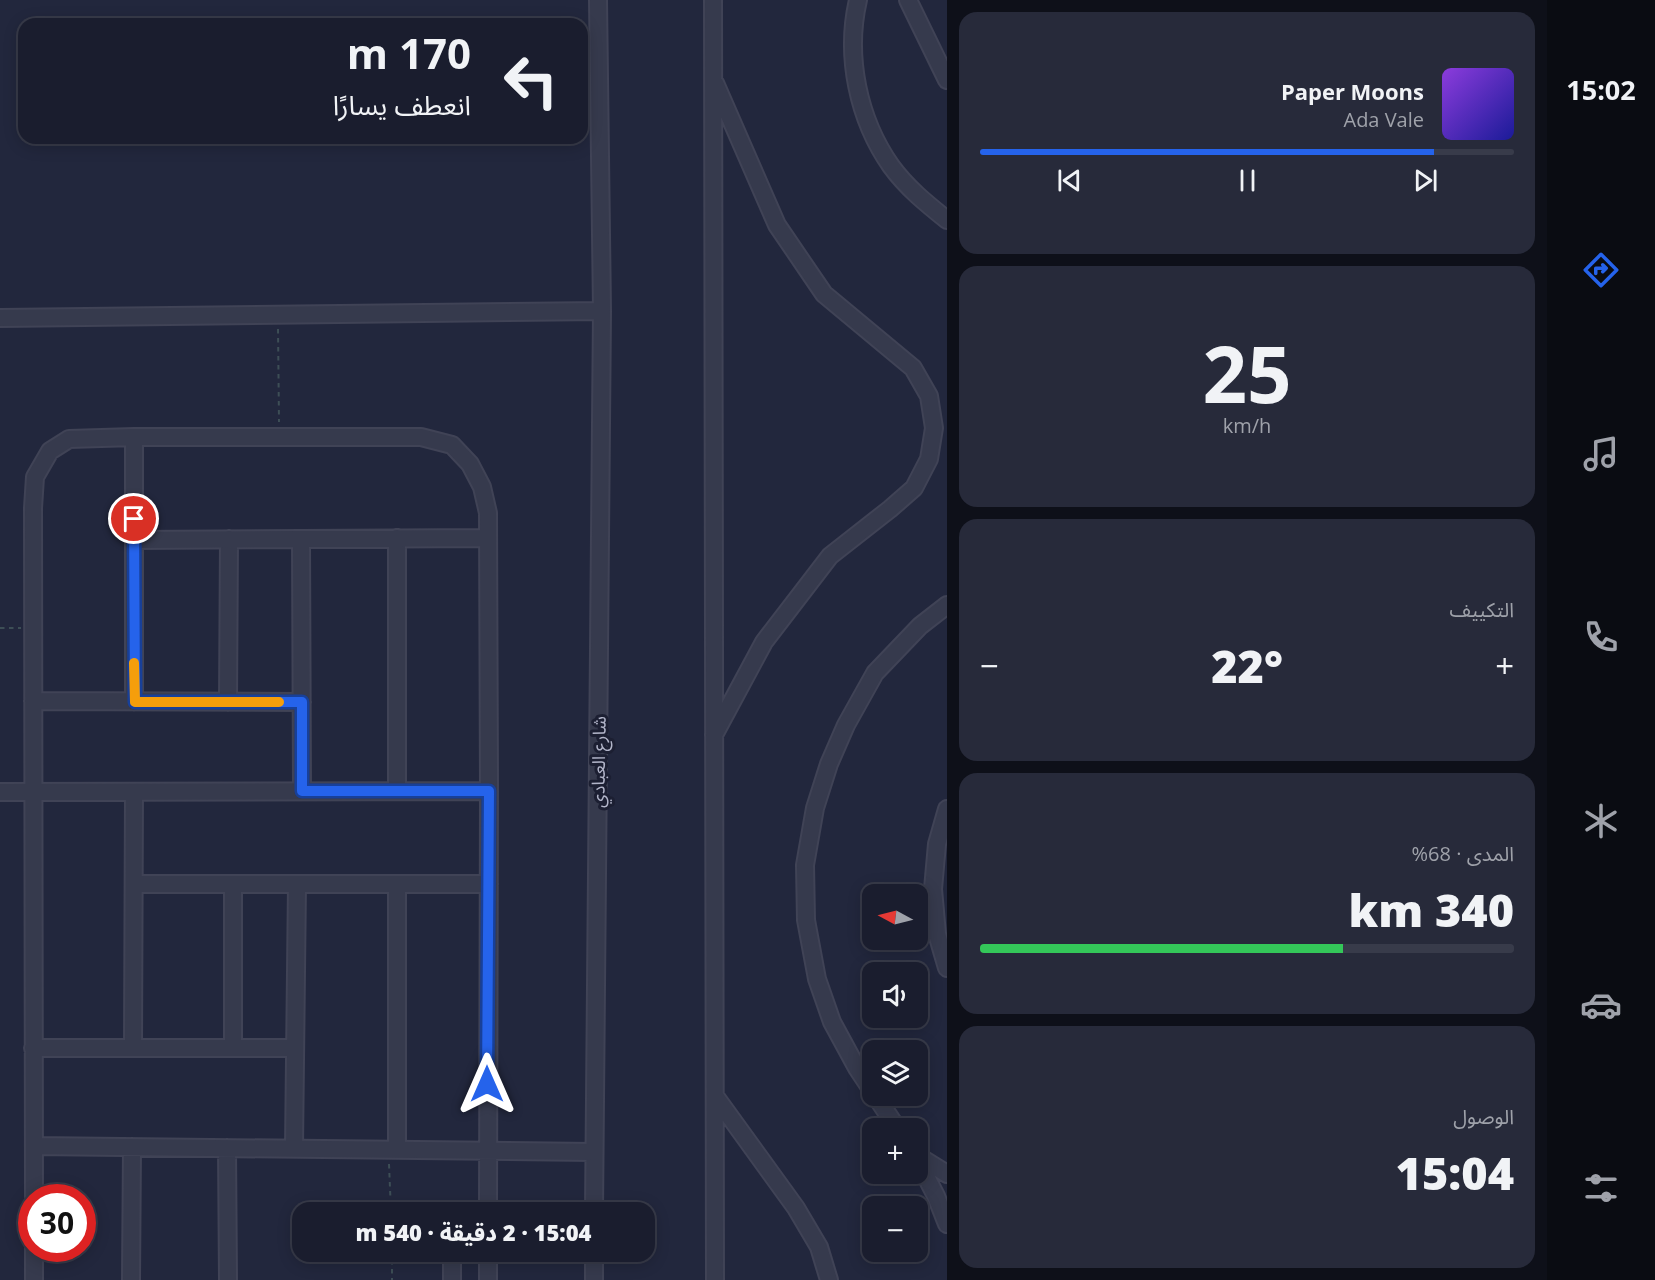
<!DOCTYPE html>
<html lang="ar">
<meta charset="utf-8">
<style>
body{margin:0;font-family:"Open Sans","Noto Sans Arabic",sans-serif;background:#272a3a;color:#f1f3f6;direction:rtl;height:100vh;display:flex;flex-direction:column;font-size:22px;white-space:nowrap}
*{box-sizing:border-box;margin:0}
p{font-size:20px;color:#9fa2aa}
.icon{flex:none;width:33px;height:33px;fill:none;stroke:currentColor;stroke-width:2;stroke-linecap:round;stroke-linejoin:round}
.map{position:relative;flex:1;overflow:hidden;direction:ltr}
.side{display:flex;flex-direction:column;gap:12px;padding:12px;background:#0e1019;width:600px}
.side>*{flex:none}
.hud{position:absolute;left:18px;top:18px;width:570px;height:126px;border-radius:18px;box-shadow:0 3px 15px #0003,0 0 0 2px #383b4a;direction:rtl;background:#1a1d2e;color:#f1f3f6;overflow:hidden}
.needle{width:39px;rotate:277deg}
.fabs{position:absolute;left:862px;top:884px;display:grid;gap:12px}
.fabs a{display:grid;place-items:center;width:66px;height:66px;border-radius:12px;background:#1a1d2e;box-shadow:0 3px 15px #0003,0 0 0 2px #383b4a;font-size:30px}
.speed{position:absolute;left:18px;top:1184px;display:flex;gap:12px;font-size:30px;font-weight:700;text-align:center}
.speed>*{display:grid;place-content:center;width:78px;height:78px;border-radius:50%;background:#1a1d2e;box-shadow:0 3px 15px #0003,0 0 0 2px #383b4a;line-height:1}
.speed .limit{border:9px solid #d22;background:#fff;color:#111}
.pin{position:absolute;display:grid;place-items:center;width:51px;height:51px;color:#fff;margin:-26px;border:3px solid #fff;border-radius:50%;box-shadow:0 2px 6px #0007}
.me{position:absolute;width:66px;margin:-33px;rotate:0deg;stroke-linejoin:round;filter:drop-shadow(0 0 4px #0008)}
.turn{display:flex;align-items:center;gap:21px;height:126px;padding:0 18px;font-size:27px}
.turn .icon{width:78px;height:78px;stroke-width:2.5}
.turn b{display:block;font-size:42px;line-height:51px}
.big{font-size:45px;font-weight:800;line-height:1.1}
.side .widget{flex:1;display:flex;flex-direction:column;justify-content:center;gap:9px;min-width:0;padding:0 21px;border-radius:18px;background:#272a3a}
.side .dial{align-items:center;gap:0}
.dial b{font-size:78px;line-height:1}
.song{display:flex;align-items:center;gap:18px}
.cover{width:72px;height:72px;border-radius:9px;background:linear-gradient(135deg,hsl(270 70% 55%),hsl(240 70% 35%))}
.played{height:6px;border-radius:3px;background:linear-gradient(90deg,#2563eb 85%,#383b4a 85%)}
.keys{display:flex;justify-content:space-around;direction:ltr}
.heat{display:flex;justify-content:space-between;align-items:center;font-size:33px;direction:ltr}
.charge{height:9px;border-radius:4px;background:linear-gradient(90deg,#34c759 68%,#383b4a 0)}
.trip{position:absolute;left:292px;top:1202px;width:363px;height:60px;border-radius:18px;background:#1a1d2e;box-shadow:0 3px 15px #0003,0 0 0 2px #383b4a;font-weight:800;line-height:60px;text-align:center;direction:rtl}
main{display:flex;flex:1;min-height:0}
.tabs{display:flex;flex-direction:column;width:108px;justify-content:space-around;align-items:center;background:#0a0c12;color:#9fa2aa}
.tabs .icon{width:42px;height:42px}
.tabs .on{color:#2563eb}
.tabs b{font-size:27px;color:#f1f3f6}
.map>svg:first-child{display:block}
</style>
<main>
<nav class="tabs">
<b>15:02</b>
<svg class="icon on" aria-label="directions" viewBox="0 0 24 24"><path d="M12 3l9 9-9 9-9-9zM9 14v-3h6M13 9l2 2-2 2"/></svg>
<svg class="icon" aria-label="music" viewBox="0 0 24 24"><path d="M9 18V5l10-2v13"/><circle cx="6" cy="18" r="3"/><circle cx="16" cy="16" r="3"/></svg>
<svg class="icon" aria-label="phone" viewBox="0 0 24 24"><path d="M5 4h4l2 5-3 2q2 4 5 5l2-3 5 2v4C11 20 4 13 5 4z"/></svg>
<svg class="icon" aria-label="climate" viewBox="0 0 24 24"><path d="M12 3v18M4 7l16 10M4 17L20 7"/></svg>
<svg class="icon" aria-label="car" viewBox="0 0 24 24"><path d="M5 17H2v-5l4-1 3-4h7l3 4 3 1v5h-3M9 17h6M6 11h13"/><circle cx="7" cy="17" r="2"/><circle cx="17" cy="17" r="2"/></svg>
<svg class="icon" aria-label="filters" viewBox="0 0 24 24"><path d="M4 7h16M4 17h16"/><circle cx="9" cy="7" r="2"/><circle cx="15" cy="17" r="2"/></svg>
</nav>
<section class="side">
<div class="widget">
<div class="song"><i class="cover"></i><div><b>Paper Moons</b><p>Ada Vale</p></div></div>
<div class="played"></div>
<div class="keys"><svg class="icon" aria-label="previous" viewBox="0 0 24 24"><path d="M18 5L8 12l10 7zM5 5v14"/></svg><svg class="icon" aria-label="pause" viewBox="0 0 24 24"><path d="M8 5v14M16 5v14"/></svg><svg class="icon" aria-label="next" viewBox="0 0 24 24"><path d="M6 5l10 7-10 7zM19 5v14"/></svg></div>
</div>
<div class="widget dial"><b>25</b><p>km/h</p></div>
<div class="widget"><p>التكييف</p>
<div class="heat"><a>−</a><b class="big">22°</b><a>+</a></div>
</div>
<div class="widget"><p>المدى · 68%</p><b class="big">340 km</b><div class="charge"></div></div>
<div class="widget"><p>الوصول</p><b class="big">15:04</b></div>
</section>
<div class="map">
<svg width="947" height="1280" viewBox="0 0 947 1280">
<rect width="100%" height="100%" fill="#22273d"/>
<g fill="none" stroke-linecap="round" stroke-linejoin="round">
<defs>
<path id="minor" d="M713,0L715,1280
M858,0C845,56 858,119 891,166C907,188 927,204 947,220
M908,0L947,80
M0,318L602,311
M134,437V702
M397,538V791
M301,539L302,791
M134,540L488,538
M33,701L302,702
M228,702L229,539
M714,735L764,642L830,556L890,509L914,488L929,459L934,428L929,396L913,368L824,294L777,225L715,83
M0,792L489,791
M947,809L937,844L933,889L937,934L947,968
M134,884H489
M397,884V1149
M33,1048H295
M133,1048L134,792
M233,1048V884
M873,1092L857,1068L832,1022L817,979L806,920L805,865L815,808L829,764L846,725L875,673L920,626L947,605
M875,1095L897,1128
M715,1096L796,1208L819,1247L829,1280
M34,1146L594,1152
M227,1148L228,1280
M294,1148L297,884
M918,1156L947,1174
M918,1161L936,1196L947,1224
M34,1197L33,508L35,477L50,451L69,439L134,437H421L452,445L470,464L482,487L488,513L489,791L488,1212
M594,1212L602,311L598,0
M34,1248V1280
M452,1251V1280
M488,1251V1280
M594,1251V1280
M131,1280L132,1147"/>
</defs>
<use href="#minor" stroke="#404356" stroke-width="20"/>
<path stroke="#3d4e56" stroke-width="2" stroke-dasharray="4.5 4.5" stroke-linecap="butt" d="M278,329L279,422
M0,628H21
M389,1164L391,1212
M392,1251V1280"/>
<use href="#minor" stroke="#363a4d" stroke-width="16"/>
</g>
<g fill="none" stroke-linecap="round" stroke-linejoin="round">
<defs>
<path id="route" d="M134,519L135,702H302V791H489L487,1084"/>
</defs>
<use href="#route" stroke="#184099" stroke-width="15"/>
<use href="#route" stroke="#2563eb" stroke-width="10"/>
<path stroke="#f59e0b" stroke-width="10" d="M134,663L135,702H279"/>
</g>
<g text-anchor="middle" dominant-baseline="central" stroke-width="6" stroke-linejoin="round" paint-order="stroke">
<g font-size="18" fill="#b2b5c9" stroke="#1c1f32">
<text transform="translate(598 762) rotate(-89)">شارع العبادي</text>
</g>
</g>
</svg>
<div class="fabs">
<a><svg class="needle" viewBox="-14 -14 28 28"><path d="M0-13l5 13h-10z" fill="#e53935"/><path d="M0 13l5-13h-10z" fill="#9fa2aa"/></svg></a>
<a><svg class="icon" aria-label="sound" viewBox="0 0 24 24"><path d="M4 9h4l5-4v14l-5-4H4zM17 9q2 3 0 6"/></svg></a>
<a><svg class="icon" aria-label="layers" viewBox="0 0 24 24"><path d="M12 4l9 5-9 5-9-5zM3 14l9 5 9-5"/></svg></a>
<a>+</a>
<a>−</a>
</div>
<div class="speed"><div class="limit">30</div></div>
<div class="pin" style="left:134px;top:519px;background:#d93025"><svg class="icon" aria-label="arrive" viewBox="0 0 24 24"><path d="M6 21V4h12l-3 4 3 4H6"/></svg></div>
<svg class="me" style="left:487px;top:1084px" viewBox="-20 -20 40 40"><path d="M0-17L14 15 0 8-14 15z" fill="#2563eb" stroke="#fff" stroke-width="4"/></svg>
<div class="trip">15:04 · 2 دقيقة · 540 m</div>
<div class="hud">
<div class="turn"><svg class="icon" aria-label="left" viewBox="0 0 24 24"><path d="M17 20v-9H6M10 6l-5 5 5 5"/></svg><div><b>170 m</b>انعطف يسارًا</div></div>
</div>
</div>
</main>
